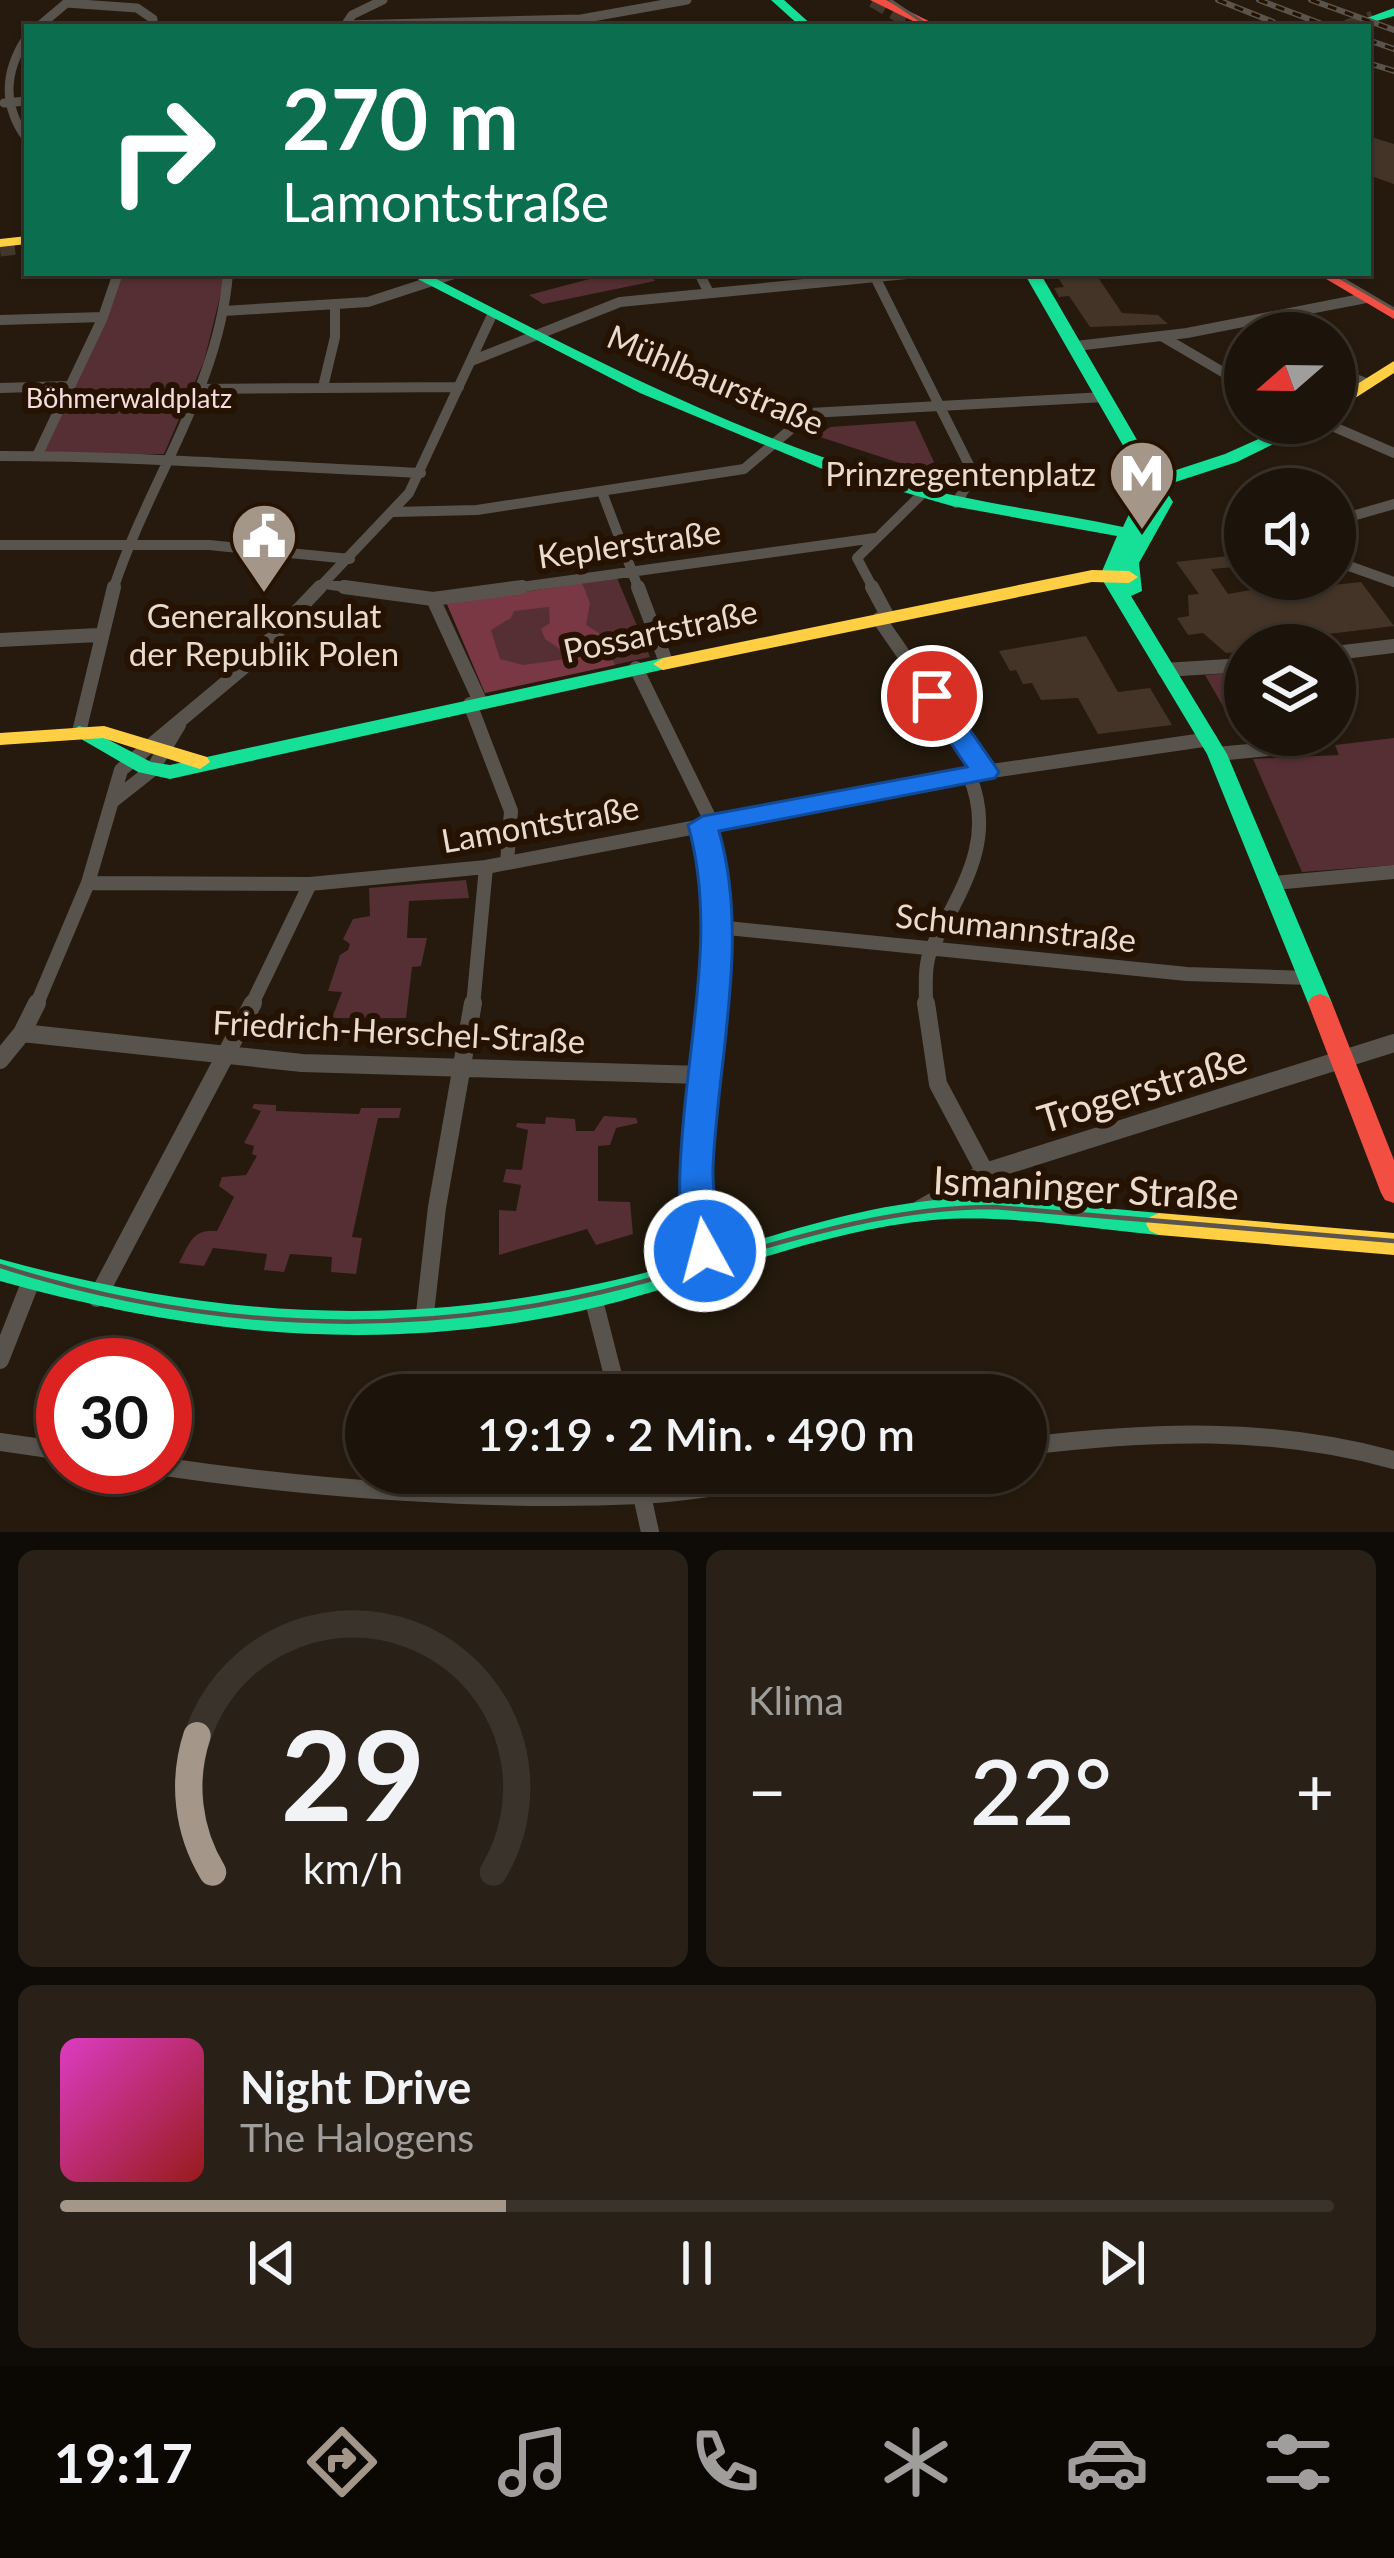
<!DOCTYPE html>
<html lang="de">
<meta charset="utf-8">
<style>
body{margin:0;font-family:Lato,sans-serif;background:#292118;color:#f1f3f6;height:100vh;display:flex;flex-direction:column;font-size:45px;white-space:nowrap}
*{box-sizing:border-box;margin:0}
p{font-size:39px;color:#a09e9c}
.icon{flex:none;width:66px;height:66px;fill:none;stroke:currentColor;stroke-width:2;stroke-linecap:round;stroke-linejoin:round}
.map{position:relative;height:1532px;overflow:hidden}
.details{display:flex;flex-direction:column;gap:18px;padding:18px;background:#0f0b06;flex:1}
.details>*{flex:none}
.hud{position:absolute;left:24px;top:24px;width:1347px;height:252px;border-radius:0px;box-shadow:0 3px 9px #0004,0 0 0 3px #3a332b;background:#0b6e4f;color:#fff;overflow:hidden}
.needle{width:78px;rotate:250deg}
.buttons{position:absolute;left:1224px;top:312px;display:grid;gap:24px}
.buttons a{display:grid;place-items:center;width:132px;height:132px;border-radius:50%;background:#1c140a;box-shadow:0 3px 9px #0004,0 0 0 3px #3a332b;font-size:60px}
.speed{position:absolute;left:36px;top:1338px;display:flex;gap:24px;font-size:60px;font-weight:700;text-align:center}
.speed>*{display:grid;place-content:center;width:156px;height:156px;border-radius:50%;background:#1c140a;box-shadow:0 3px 9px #0004,0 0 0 3px #3a332b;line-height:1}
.speed .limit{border:18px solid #d22;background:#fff;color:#111}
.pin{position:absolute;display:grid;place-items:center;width:102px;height:102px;color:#fff;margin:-51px;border:6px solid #fff;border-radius:50%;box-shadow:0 3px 12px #0007}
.me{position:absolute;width:132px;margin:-66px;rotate:353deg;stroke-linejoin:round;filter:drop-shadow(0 0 9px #0008)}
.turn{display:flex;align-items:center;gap:42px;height:252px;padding:0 60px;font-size:54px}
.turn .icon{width:156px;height:156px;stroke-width:2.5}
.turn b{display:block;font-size:84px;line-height:102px}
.big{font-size:90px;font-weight:600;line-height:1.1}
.details .widget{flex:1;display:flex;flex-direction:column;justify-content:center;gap:18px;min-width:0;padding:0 42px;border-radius:18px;background:#292118}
.details .dial{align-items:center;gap:0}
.dial svg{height:312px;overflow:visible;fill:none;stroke:#3a332b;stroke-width:7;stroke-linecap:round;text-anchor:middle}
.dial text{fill:#f1f3f6;stroke:none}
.song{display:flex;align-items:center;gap:36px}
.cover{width:144px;height:144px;border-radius:18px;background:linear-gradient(135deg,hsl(310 70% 55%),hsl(0 70% 35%))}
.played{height:12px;border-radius:6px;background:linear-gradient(90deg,#a4978a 35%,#3a332b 35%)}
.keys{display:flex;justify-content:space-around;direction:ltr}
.heat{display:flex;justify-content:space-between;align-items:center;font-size:66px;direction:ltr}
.details .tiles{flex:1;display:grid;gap:18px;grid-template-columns:1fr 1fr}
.widget:last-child{grid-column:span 2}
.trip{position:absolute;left:345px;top:1374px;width:702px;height:120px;border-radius:60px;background:#1c140a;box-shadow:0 3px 9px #0004,0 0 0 3px #3a332b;font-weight:600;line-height:120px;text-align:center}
.tabs{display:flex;height:192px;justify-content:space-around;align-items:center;background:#0b0804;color:#a09e9c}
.tabs .icon{width:84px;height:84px}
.tabs .active{color:#a4978a}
.tabs b{font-size:54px;color:#f1f3f6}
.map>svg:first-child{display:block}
</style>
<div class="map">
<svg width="1394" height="1532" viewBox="0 0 1394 1532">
<rect width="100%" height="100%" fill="#251a0d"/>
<path fill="#552f34" d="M121,273H226L204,361L164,454H41Z
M612,273H650L655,281L543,304L529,295Z
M915,421L934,462L921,470L817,436L830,427Z
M617,578L650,657L485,693L447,604Z
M1245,672V735L1288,739L1243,741L1205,675Z
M1394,738V865L1302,872L1253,759L1339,755L1335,745Z
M466,880L469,898L409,901L407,938H427L421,966L412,967L406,1018H332L342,992L328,991L340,955L348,950L350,944L343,939L353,919L370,916L369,888Z
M254,1104L276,1105V1111L359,1114L361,1108H401L399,1118H378L352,1237L362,1238L356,1274L331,1272L332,1257L290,1254L284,1272L264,1270L267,1254L213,1248L204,1266L179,1263C190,1242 193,1229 217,1231L234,1197L219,1186L222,1177L246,1175L257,1156L252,1154L254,1146L244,1143L261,1111L252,1108Z
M604,1116L636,1118L638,1123L616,1128L610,1145L598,1146V1201L630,1202L633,1234L596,1245L587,1229L499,1255V1210L516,1211L521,1185L503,1182L506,1169L522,1170L528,1130L516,1127L517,1123L545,1124L546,1117L575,1119L576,1131H594Z"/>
<path fill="#793843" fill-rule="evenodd" d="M582,583L590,603L586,625L599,633L615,665L485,693L447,604ZM549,607L550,623L541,629L545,639L573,658L523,665L500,659L491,630L511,618L514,611Z"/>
<path fill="#443428" d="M1368,136L1394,144V184L1368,175Z
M1055,273L1097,276L1122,313L1158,315L1168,324L1090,327L1069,296L1059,297L1054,288L1064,287Z
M1228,556L1235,567L1211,569L1228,594L1291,583L1296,589L1361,582L1394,626L1328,634L1334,641L1245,645L1237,647L1240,652L1226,653L1203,633L1188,635L1177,618L1189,616L1188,595L1199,594L1176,562Z
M1086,636L1118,692L1150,688L1172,725L1098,734L1078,698L1041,700L1032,683L1023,684L1016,670L1010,671L999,651Z
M354,1403L366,1404V1447L344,1445Z"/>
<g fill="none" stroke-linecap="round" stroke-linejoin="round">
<path stroke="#42372a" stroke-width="15" stroke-dasharray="15 8" stroke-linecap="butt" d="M873,0L920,27
M1347,27L1373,18
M0,249L27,246"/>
<path stroke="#58544d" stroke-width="9" d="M66,3L137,8L153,19V27
M345,25L581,19L687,0
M38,27L70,0
M344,27L352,15L383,0
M27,37C4,72 2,105 27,139
M4,103L27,101"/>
<path stroke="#58544d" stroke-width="10" d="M699,273L708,291
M873,273L969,465L971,479L956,503
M224,311L368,302L457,273
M0,320L103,317
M1163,337L1245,385
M1076,346L1187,333L1366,298
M471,361L620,302L917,273
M1335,371L1368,384
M323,387L335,337V306
M0,388L69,386
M197,389L459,387
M1325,423L1394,453
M0,456C141,456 280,467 421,473
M37,456L103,317L118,273
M602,492L639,590
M393,512L477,510L744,469L810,413L1105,397
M1335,521L1394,504
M1240,542L1245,541
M0,545H209L350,559
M1335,561L1394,582
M325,584L366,590
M113,590C148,482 219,388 228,273
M317,590L409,493L492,315
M500,590L875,538
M874,590L857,558L923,493"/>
<path stroke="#58544d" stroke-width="14" d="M344,587L433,599L522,587
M638,587L666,662
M872,587L888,617
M433,599L480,701
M879,619L985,772
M0,640L98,635
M1335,653L1394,646
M636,668L712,823
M1164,670L1245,665
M470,704L511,811L507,863
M79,732L114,587
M1217,754L1301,746L1295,735
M114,800L152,770L179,725
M703,825L715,913L709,1006
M88,883L310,884L486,867L985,772L1210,739
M1274,883L1394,872
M717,927L1187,974L1310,978
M36,1006L88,883L121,770L242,669L320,587
M251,1006L310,884
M473,1006L486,867
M926,1006C926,990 924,964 931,950C959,891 998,842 969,775"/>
<path stroke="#58544d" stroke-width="18" d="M926,1003L938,1084L987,1176L994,1210
M22,1033L302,1063L701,1075
M0,1060L22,1033L37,1003
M920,1209L985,1172L1394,1043
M707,1265L695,1174L709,1003
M593,1297L618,1395
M97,1298L253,1003
M424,1322L437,1207L473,1003
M0,1360L31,1281
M0,1442L63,1451
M1026,1446C1151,1431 1271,1426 1394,1460
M165,1467C316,1489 489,1502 641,1495C698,1492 757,1480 814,1473
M637,1473L650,1532"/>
<path fill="#16e098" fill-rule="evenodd" d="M771,0H784L814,27H801Z
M1394,8V16L1373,22L1367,18Z
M406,273H425C578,352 734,434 900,482C973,503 1049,511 1123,527L1144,482L1024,273H1040L1158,476L1225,454L1294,423H1316L1237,462L1163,486L1173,502L1139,563L1142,591L1131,596L1227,754L1332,1003L1328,1009H1312L1308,1003L1207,754L1100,576L1117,536L952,506L820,468L640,393Z
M663,658L670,660L673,664L670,668L170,779L138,772L69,732L79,726L86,728L151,762L170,765Z
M961,1198L1018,1200L1159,1213L1168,1217L1172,1224L1168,1231L1159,1235C1084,1228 1008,1214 933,1220C803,1232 683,1292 556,1316C365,1353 185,1333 0,1281V1259C218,1319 411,1330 632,1276C743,1249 846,1204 961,1198Z"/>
<path fill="#ffcf43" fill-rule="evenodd" d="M27,236V244L0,247V239Z
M1394,361V373L1335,411V398Z
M1092,570L1129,571L1138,577L1129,583L1092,582L663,670L653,664L663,658Z
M104,726L207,757L210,762L200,769L103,738L0,745V733Z
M1159,1213L1394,1233V1255L1159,1235L1150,1231L1146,1224L1150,1217Z"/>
<path fill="#f24e42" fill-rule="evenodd" d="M870,0H886L941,27H925Z
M1316,273H1335L1394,308V319Z
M1320,994L1328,997L1332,1003L1394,1160V1203L1385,1200L1381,1193L1308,1003L1312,997Z"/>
<path stroke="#5a544d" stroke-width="3" d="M890,0L930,27
M1332,273L1394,309"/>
<path stroke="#5a544d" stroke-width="4.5" d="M0,1266C207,1332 419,1340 630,1285C752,1253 867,1207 994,1207L1394,1241"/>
<defs>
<path id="rail" d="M1218,0L1273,22
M1259,0L1330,27
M1311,0L1394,30
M1368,40L1394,49
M1368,63L1394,71"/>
</defs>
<use href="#rail" stroke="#5a544d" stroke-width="6"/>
<use href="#rail" stroke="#251200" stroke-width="3" stroke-dasharray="9" stroke-linecap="butt"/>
</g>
<path fill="#1a73e8" stroke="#114b97" stroke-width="3" d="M932,688L942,690L995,766L999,772L995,778L719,831C750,939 718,1057 713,1167C712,1194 719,1224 723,1251L718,1261L705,1265L693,1261C672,1219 681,1149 685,1104C694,1011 714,916 688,825L703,816L967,767L919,696Z"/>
<defs>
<symbol id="metro-pin" viewBox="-11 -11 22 30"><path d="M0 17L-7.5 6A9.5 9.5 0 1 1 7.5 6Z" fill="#a4978a" stroke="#251200"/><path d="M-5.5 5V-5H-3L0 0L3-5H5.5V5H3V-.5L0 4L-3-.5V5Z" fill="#fff"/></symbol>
<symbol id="civic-pin" viewBox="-11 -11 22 30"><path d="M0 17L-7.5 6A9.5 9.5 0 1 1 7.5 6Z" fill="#a4978a" stroke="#251200"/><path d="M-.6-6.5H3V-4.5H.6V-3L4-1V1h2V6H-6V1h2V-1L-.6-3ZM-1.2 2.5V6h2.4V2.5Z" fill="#fff"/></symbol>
</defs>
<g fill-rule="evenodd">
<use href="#metro-pin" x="1104" y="435" width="76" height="104"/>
<use href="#civic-pin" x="226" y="498" width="76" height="104"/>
</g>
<g text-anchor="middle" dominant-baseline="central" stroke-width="12" stroke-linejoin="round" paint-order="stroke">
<g font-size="27" fill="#f4dcdf" stroke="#251200">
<text x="129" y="397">Böhmerwaldplatz</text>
</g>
<g font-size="33" fill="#e9dbcd" stroke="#251200">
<text transform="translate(716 379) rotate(23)">Mühlbaurstraße</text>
<text transform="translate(629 543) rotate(-8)">Keplerstraße</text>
<text transform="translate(660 630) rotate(-12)">Possartstraße</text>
<text transform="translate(540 823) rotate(-10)">Lamontstraße</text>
<text transform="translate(1016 927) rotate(6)">Schumannstraße</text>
<text transform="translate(399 1031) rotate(3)">Friedrich-Herschel-Straße</text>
</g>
<g font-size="33" fill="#e9dbcd" stroke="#251200" text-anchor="end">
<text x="1096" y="473">Prinzregentenplatz</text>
<text x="264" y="615" text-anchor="middle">Generalkonsulat<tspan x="264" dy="38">der Republik Polen</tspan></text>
</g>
<g font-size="39" fill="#e9dbcd" stroke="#251200">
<text transform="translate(1142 1088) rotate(-17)">Trogerstraße</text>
<text transform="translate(1086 1187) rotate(3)">Ismaninger Straße</text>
</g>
</g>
</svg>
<div class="buttons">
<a><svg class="needle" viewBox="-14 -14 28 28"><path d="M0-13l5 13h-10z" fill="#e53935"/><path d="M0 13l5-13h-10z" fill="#a09e9c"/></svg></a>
<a><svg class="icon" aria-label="sound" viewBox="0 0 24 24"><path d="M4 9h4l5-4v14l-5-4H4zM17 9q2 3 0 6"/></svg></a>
<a><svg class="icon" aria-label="layers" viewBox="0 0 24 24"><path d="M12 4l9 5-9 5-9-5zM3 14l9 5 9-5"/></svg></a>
</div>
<div class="speed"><div class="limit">30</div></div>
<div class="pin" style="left:932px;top:696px;background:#d93025"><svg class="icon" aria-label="arrive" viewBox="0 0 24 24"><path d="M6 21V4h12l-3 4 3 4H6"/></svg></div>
<svg class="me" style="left:705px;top:1251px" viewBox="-20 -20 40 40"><circle r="17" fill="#1a73e8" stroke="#fff" stroke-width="3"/><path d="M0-11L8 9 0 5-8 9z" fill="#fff"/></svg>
<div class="trip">19:19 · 2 Min. · 490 m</div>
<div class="hud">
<div class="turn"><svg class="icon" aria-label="right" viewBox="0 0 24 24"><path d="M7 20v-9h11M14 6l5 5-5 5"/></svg><div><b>270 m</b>Lamontstraße</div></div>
</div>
</div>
<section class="details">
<div class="tiles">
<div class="widget dial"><svg viewBox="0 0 100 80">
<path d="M14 69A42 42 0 1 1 86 69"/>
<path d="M14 69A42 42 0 0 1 10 34" stroke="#a4978a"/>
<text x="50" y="56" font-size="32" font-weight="700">29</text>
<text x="50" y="72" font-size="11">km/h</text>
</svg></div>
<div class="widget"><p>Klima</p>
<div class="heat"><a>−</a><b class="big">22°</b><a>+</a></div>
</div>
<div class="widget">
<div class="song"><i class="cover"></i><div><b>Night Drive</b><p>The Halogens</p></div></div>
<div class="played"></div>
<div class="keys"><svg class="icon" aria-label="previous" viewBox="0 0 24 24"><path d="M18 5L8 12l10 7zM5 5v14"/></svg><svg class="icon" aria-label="pause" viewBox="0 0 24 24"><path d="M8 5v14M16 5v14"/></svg><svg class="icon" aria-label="next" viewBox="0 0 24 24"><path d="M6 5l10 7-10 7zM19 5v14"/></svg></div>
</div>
</div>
</section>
<nav class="tabs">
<b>19:17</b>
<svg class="icon active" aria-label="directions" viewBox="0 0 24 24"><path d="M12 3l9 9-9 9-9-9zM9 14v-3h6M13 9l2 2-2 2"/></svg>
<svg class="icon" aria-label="music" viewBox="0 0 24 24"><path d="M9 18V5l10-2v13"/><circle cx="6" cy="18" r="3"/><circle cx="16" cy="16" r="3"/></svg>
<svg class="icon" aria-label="phone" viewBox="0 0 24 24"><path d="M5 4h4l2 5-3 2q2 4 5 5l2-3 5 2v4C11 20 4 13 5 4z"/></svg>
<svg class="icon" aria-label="climate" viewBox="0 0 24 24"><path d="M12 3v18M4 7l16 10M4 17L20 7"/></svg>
<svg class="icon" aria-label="car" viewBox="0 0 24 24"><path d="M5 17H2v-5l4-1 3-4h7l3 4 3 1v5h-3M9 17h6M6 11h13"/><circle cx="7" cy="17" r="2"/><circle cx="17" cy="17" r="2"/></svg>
<svg class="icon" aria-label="filters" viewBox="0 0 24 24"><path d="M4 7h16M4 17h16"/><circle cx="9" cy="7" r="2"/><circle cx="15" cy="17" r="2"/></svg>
</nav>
